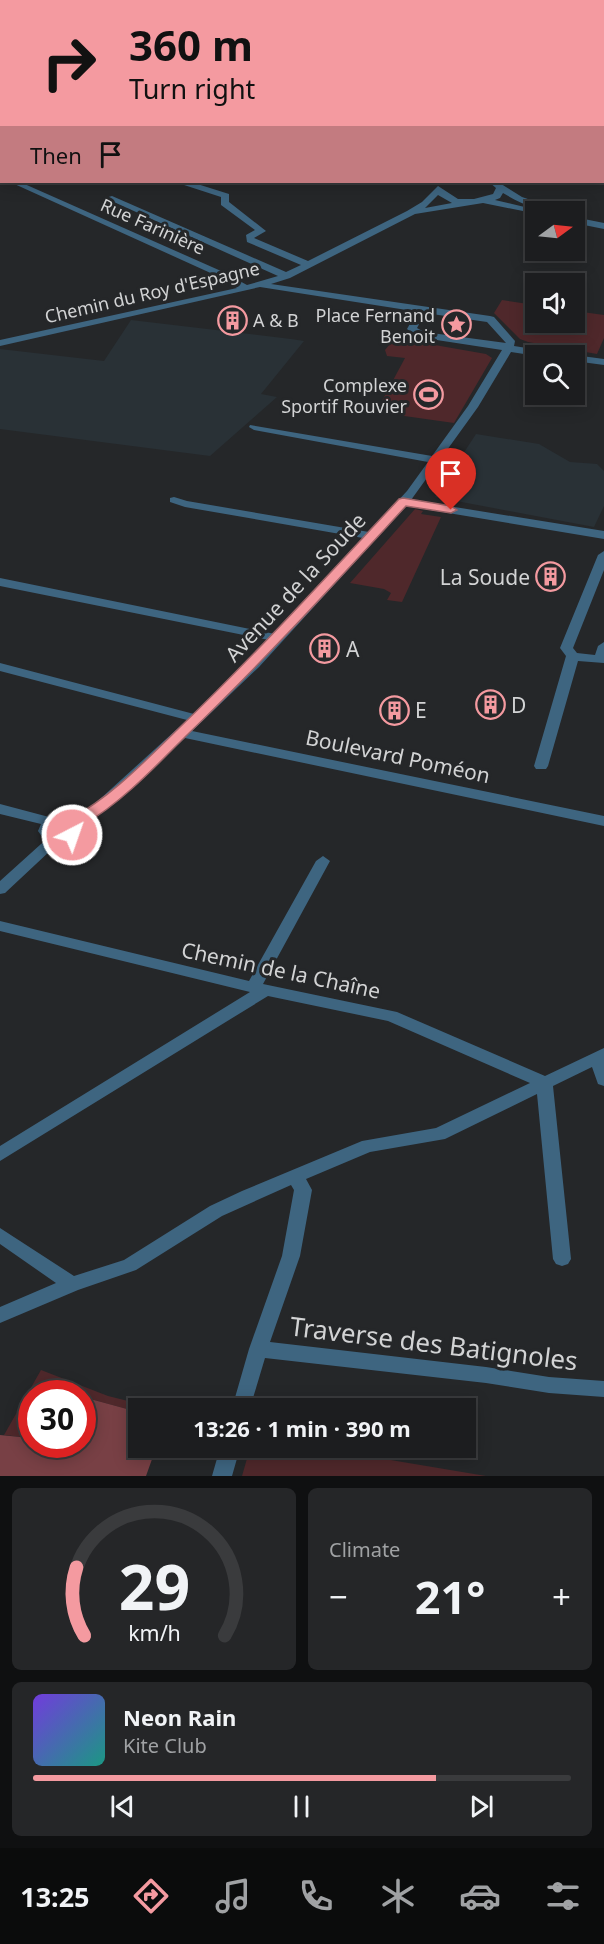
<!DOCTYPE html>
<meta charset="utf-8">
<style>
body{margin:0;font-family:"Noto Sans",sans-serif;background:#252628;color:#f1f3f6;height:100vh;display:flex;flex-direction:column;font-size:22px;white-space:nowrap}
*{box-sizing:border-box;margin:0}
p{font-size:20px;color:#a0a2a4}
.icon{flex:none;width:33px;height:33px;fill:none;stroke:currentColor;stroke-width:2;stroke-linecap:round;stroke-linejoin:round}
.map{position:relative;height:1476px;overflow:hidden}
.side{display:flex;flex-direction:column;gap:12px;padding:12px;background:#0f1011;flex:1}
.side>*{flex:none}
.top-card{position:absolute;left:0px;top:0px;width:604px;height:183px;box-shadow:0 3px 15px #0003,0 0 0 2px #3a3b3d;background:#f49aa0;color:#111;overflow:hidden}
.needle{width:39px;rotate:75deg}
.buttons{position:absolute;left:525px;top:201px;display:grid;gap:12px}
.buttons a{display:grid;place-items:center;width:60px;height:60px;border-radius:0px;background:#1c1d1f;box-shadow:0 3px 15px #0003,0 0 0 2px #3a3b3d;font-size:30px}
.speed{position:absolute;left:18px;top:1380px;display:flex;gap:12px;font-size:30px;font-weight:700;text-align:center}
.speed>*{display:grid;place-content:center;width:78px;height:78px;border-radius:50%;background:#1c1d1f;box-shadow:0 3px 15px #0003,0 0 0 2px #3a3b3d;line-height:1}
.speed .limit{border:9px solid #d22;background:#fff;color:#111}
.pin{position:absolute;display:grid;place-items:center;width:51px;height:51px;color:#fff;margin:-62px -26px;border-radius:50% 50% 50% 0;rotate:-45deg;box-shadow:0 0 6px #0007}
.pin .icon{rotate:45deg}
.me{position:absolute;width:66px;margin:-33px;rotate:41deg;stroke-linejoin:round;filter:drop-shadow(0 0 4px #0008)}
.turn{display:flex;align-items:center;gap:21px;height:126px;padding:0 30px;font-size:27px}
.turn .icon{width:78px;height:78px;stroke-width:2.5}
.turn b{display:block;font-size:42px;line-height:51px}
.then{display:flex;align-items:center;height:57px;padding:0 30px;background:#0003;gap:12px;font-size:22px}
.big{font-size:45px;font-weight:700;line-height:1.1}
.side .card{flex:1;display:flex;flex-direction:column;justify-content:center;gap:9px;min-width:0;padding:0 21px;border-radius:9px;background:#252628}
.side .dial{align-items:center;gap:0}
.dial svg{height:156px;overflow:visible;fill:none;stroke:#3a3b3d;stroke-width:7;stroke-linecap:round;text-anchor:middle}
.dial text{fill:#f1f3f6;stroke:none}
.song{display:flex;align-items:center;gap:18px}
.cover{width:72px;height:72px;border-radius:9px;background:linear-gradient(135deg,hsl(260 70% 55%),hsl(170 70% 35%))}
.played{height:6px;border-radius:3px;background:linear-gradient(90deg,#f49aa0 75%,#3a3b3d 75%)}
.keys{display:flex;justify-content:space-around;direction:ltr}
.heat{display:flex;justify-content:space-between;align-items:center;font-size:33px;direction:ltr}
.side .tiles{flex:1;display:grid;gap:12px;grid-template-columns:1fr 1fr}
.card:last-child{grid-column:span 2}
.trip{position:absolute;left:128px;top:1398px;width:348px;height:60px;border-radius:0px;background:#1c1d1f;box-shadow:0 3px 15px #0003,0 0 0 2px #3a3b3d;font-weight:700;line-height:60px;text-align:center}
.menu{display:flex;height:96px;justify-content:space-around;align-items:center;background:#0b0c0c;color:#a0a2a4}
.menu .icon{width:42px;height:42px}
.menu .on{color:#f49aa0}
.menu b{font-size:27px;color:#f1f3f6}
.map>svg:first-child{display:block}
</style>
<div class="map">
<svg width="604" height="1476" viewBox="0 0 604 1476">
<rect width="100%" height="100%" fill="#252729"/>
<path fill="#293136" d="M131,320L291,339L304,341L261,394L277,397L210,456L0,429V349L104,361Z
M476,434L539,444L570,462L597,464L604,471V506L594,527L435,497Z"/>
<path fill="#4f282b" d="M502,300L535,305L536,322H574L575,311L604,315V338L597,354L528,342L520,339L494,313Z
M395,338L486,354L492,358L454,423L376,412L405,358L387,356L385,350Z
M415,509L423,511L421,514L441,517L402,602L387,600L391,593L384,589L350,583Z
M41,1370L108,1396L156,1408H138V1412L83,1397L82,1394H32L31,1438L4,1435Z
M250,1448H334L343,1452L486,1476H242Z"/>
<path fill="#784045" d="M83,1397L138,1412V1448H156L146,1476H0V1435L31,1438L32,1444H82Z"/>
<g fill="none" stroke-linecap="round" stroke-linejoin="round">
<path fill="#3e6580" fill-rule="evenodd" d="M0,0L11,2H2Z
M41,0H50L40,2Z
M87,0L100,2H88Z
M122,0H132L121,2Z
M240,0H248L240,2Z
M324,0H332V2H324Z
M441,0H463L465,2H442Z
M510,0H520L509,2Z
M525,0H533L525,2Z
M603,61H604V65H603Z
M603,72H604V76H603Z
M0,127L2,128V133H0Z
M0,139H2V145H0Z
M0,172L2,173V179L0,178Z
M10,182H20L221,271L247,285L278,276L105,198L112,196L286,272L301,265L247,242L246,235L255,230L221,205V197L181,184L180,182H191L229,194V202L266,231L254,238L308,261L407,211L422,202L438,186L458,199H474L493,194L496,188L489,182H498L522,197L560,210L561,212C540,212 521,204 503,193L500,198L495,200L533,209L528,212L483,203L415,214L290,278L271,284L490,316L494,317L515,341L514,346L565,354L566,356H537L511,352L478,407L411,500L604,531V539L406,506L259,667L192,731L604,816V826L185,738L99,815L83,825L80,836L51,850L5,893L0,894V881L41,844L48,840L43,838L38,831L41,824L0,814V804L49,817L63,813L75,817L89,809L187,720L0,671V663L194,714L269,640L0,586V578L275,634L363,538L185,507L170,502V498L174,497L187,501L369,532L407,491L428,462L254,430L249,427L250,425L432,456L468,406L502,350L417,337L407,329L416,313L413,311L260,287L0,346V340L237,288L215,275ZM438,195L452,203L425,208ZM425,313L487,322L506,343L424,332L417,328ZM62,823L69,825L68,830L62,833L53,831L55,825Z
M574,217L604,223V229L574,223Z
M574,355L604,359V365L574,361V356H572Z
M604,551V570L573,648L577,653L595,655L598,646L604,642V663L578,661L548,766L546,769H536L534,766L566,656L560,648L598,555Z
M323,856L330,861L263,984L397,1012L545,1076L604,1048V1086L598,1084L592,1067L553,1086L571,1259L568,1264L562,1266L556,1264L553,1259L537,1094L445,1139L370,1152L306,1179L312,1190L300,1256L270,1342L486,1367L549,1377L604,1381V1397L549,1393L486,1383L265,1358L250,1408H232L249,1349L282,1256L294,1190L291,1185L222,1216L136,1270L78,1290L0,1323V1307L56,1283L0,1244V1228L74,1276L124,1260L210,1206L242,1191L362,1141L436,1128L530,1083L388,1021L268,996L0,1161V1146L250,992L0,931V921L249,981L316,861Z
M220,1448H240L232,1476H212Z"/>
</g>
<path fill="#f49aa0" stroke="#9f6468" stroke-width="1.5" d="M403,498L451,506L457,510L451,513L406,506C334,584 263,662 186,736C155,767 121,803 83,825L84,829L77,839H66L64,835L69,829L70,819C111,797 145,761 178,729C255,655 326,577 399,499Z"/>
<defs>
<symbol id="building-ring" viewBox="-11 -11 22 22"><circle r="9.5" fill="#252729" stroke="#f49aa0" stroke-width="1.5"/><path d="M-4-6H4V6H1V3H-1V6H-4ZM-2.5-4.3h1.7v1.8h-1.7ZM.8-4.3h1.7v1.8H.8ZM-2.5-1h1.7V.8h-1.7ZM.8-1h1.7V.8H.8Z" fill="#f49aa0"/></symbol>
<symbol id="sight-ring" viewBox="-11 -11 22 22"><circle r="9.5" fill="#252729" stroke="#f49aa0" stroke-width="1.5"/><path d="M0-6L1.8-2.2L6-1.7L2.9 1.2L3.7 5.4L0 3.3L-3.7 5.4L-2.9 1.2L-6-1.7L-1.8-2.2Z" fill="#f49aa0"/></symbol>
<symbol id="stadium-ring" viewBox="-11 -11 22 22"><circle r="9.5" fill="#252729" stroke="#f49aa0" stroke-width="1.5"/><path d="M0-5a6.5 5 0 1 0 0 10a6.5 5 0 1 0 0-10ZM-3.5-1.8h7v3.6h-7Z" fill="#f49aa0"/></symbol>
</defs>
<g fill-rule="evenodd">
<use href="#building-ring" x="216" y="304" width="33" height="33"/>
<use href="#sight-ring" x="440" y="308" width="33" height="33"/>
<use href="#stadium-ring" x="412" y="378" width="33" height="33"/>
<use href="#building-ring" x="534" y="560" width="33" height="33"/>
<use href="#building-ring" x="308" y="632" width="33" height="33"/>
<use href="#building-ring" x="474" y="688" width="33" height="33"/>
<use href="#building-ring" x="378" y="694" width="33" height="33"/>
</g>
<g text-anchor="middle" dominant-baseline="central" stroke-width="6" stroke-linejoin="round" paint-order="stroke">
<g font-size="18" fill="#d2d3d4" stroke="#252729">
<text transform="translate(153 226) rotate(24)">Rue Farinière</text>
<text transform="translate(152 292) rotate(-13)">Chemin du Roy d'Espagne</text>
</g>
<g font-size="18" fill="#d2d3d4" stroke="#252729" text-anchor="end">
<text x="435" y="315">Place Fernand<tspan x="435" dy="21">Benoit</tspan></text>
<text x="253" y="320" text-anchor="start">A &amp; B</text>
<text x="407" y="385">Complexe<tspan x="407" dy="21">Sportif Rouvier</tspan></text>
</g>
<g font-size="21" fill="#d2d3d4" stroke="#252729" text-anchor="start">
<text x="530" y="577" text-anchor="end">La Soude</text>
<text x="346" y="649">A</text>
<text x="511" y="705">D</text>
<text x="415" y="710">E</text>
</g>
<g font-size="21" fill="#d2d3d4" stroke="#252729">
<text transform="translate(295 587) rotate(-47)">Avenue de la Soude</text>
<text transform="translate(398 756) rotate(12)">Boulevard Poméon</text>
<text transform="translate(281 970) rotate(12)">Chemin de la Chaîne</text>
</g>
<g font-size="26" fill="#d2d3d4" stroke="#252729">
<text transform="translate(434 1343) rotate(7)">Traverse des Batignoles</text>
</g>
</g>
</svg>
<div class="buttons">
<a><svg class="needle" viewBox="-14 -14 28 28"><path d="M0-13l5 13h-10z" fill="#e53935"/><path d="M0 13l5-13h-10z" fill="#a0a2a4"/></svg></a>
<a><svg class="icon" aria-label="sound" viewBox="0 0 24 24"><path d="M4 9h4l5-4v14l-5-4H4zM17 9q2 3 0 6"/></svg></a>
<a><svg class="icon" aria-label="search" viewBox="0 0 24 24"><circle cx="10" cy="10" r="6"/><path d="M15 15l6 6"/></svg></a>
</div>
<div class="speed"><div class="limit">30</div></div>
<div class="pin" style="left:451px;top:510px;background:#d93025"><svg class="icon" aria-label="arrive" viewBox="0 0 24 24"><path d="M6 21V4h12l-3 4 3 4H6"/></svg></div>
<svg class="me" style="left:72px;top:835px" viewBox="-20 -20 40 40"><circle r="17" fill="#f49aa0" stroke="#fff" stroke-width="3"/><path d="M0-11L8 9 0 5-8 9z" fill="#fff"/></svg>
<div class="trip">13:26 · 1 min · 390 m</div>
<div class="top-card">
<div class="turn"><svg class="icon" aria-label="right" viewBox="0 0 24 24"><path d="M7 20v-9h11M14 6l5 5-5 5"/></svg><div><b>360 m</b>Turn right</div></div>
<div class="then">Then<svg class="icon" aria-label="arrive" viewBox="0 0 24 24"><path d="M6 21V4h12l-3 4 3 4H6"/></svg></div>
</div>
</div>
<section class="side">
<div class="tiles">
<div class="card dial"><svg viewBox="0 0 100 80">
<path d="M14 69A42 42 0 1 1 86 69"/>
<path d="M14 69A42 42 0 0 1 10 34" stroke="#f49aa0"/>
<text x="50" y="56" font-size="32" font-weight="700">29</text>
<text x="50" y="72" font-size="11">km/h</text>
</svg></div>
<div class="card"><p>Climate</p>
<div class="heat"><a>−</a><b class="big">21°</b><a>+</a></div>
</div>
<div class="card">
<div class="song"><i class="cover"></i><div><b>Neon Rain</b><p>Kite Club</p></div></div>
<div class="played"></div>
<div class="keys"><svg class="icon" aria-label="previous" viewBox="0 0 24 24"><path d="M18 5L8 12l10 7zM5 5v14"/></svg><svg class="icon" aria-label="pause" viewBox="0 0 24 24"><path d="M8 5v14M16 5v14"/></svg><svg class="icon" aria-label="next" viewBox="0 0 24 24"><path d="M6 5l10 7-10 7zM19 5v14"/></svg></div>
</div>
</div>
</section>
<nav class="menu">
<b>13:25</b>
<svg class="icon on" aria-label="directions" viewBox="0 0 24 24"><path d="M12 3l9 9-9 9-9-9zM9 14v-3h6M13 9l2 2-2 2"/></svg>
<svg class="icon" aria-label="music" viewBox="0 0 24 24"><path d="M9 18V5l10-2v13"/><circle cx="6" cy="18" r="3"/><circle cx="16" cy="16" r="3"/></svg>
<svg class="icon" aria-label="phone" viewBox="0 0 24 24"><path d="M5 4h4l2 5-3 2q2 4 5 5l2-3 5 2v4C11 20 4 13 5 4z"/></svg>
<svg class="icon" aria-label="climate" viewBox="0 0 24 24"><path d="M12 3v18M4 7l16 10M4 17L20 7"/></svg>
<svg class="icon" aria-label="car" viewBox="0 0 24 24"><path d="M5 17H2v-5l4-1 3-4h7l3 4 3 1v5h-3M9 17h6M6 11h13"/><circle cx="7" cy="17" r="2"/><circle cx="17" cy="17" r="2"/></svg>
<svg class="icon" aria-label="filters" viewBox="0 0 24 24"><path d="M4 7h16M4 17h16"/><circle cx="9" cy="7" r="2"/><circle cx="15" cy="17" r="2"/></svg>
</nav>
